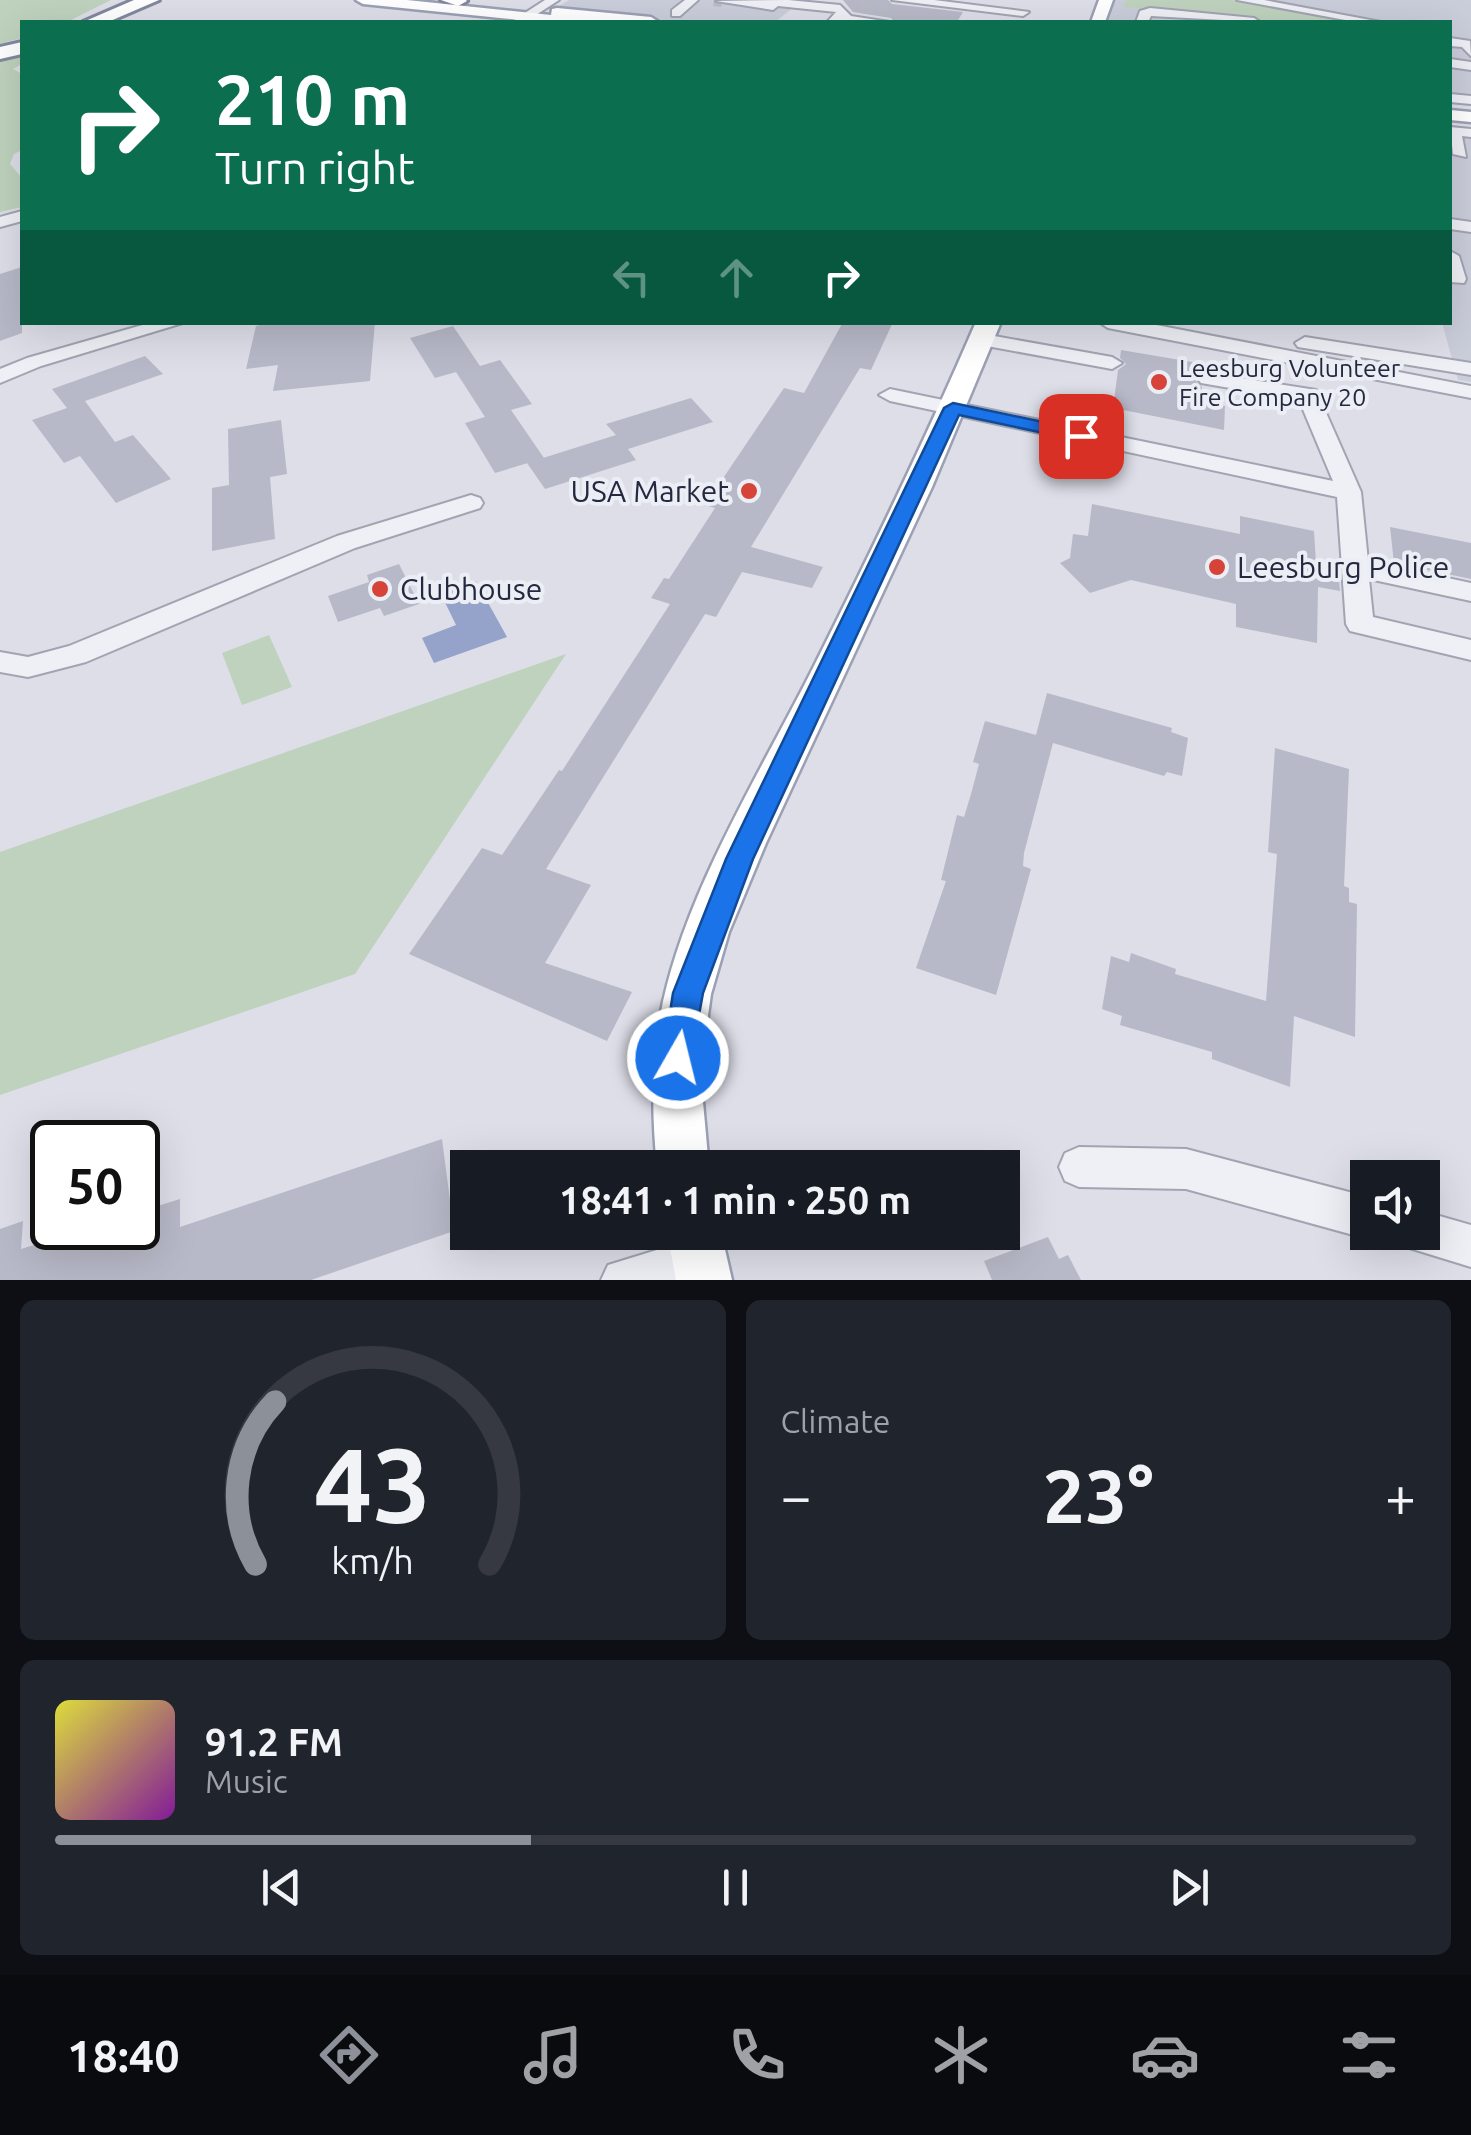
<!DOCTYPE html>
<meta charset="utf-8">
<style>
body{margin:0;font-family:Ubuntu,sans-serif;background:#20242c;color:#f1f3f6;height:100vh;display:flex;flex-direction:column;font-size:38px;white-space:nowrap}
*{box-sizing:border-box;margin:0}
p{font-size:32px;color:#9ea1a6}
.icon{flex:none;width:55px;height:55px;fill:none;stroke:currentColor;stroke-width:2;stroke-linecap:round;stroke-linejoin:round}
.map{position:relative;height:1280px;overflow:hidden}
.panel{display:flex;flex-direction:column;gap:20px;padding:20px;background:#0d0f14;flex:1}
.panel>*{flex:none}
.banner{position:absolute;left:20px;top:20px;width:1432px;height:305px;border-radius:0px;box-shadow:0 10px 40px #0002;background:#0b6e4f;color:#fff;overflow:hidden}
.controls{position:absolute;left:1350px;top:1160px;display:grid;gap:20px}
.controls a{display:grid;place-items:center;width:90px;height:90px;border-radius:0px;background:#171b24;box-shadow:0 10px 40px #0002;font-size:50px}
.speed{position:absolute;left:30px;top:1120px;display:flex;gap:20px;font-size:50px;font-weight:700;text-align:center}
.speed>*{display:grid;place-content:center;width:130px;height:130px;border-radius:50%;background:#171b24;box-shadow:0 10px 40px #0002;line-height:1}
.speed .limit{border:5px solid #111;border-radius:15px;background:#fff;color:#111}
.pin{position:absolute;display:grid;place-items:center;width:85px;height:85px;color:#fff;margin:-42px;border-radius:20px;box-shadow:0 5px 15px #0006}
.me{position:absolute;width:110px;margin:-55px;rotate:8deg;stroke-linejoin:round;filter:drop-shadow(0 0 8px #0008)}
.turn{display:flex;align-items:center;gap:35px;height:210px;padding:0 30px;font-size:45px}
.turn .icon{width:130px;height:130px;stroke-width:2.5}
.turn b{display:block;font-size:70px;line-height:85px}
.lanes{display:flex;align-items:center;height:95px;padding:0 30px;background:#0003;justify-content:center;gap:50px;direction:ltr}
.lanes .off{opacity:.35}
.big{font-size:75px;font-weight:700;line-height:1.1}
.panel .card{flex:1;display:flex;flex-direction:column;justify-content:center;gap:15px;min-width:0;padding:0 35px;border-radius:15px;background:#20242c}
.panel .dial{align-items:center;gap:0}
.dial svg{height:260px;overflow:visible;fill:none;stroke:#363941;stroke-width:7;stroke-linecap:round;text-anchor:middle}
.dial text{fill:#f1f3f6;stroke:none}
.song{display:flex;align-items:center;gap:30px}
.cover{width:120px;height:120px;border-radius:15px;background:linear-gradient(135deg,hsl(60 70% 55%),hsl(290 70% 35%))}
.played{height:10px;border-radius:5px;background:linear-gradient(90deg,#8c9099 35%,#363941 35%)}
.keys{display:flex;justify-content:space-around;direction:ltr}
.heat{display:flex;justify-content:space-between;align-items:center;font-size:55px;direction:ltr}
.panel .tiles{flex:1;display:grid;gap:20px;grid-template-columns:1fr 1fr}
.card:last-child{grid-column:span 2}
.trip{position:absolute;left:450px;top:1150px;width:570px;height:100px;border-radius:0px;background:#171b24;box-shadow:0 10px 40px #0002;font-weight:700;line-height:100px;text-align:center}
.dock{display:flex;height:160px;justify-content:space-around;align-items:center;background:#090b0e;color:#9ea1a6}
.dock .icon{width:70px;height:70px}
.dock .active{color:#8c9099}
.dock b{font-size:45px;color:#f1f3f6}
.map>svg:first-child{display:block}
</style>
<div class="map">
<svg width="1471" height="1280" viewBox="0 0 1471 1280">
<rect width="100%" height="100%" fill="#dddee8"/>
<path fill="#cacdda" d="M569,0H803L775,22H684L563,10L559,6Z
M1106,0H1471V106L1450,104V22H1098Z
M1450,125L1471,127V382L1458,380L1442,323L1450,322Z"/>
<path fill="#bed2bd" d="M0,0H111L67,22H22V38L0,44Z
M1126,0H1231L1353,22H1279L1124,7Z
M22,52V64L13,69L22,74V150L14,154L10,164L22,178V207L0,212V57Z
M269,635L292,687L242,705L222,653Z
M566,654L355,974L0,1095V852Z"/>
<path fill="#95a3ca" d="M476,581L507,637L434,663L422,638L456,625L440,592L456,583Z"/>
<path fill="#b7b9c8" d="M843,0H888L892,4L963,12L957,22H894L891,18L853,12Z
M22,267V333L0,341V274Z
M272,322H375L370,381L273,391L278,365L246,369L256,326Z
M843,322H893L871,370L860,368L751,547L823,567L812,588L742,572L716,617L705,614L546,869L591,885L545,963L632,992L607,1041L409,954L482,848L502,855L559,770L562,771L670,604L651,598L664,578L669,579L715,508L705,505L784,388L804,393Z
M453,326L480,366L500,360L532,404L511,410L544,458L495,473L465,423L485,417L456,372L435,378L410,338Z
M1121,350L1204,364L1194,379L1202,387L1200,401L1225,406L1224,430L1113,408L1118,370L1126,364L1120,358Z
M145,356L163,374L85,401L115,442L133,435L171,479L116,503L80,456L64,463L32,420L73,406L67,408L52,389Z
M691,398L713,422L628,449L636,460L545,489L527,463L616,435L606,424Z
M281,420L287,474L270,477L275,539L212,551V488L229,485L228,429Z
M1092,504L1240,534V516L1314,531L1316,563L1338,567L1340,591L1318,587L1317,643L1236,627V604L1131,580L1090,593L1060,563L1070,558L1073,534L1088,536Z
M1390,527L1471,543V579L1394,563Z
M399,564L419,604L384,616L380,608L338,622L328,596L369,582L367,575Z
M1047,693L1172,728L1171,732L1188,738L1182,776L1167,772L1164,776L1053,743L1024,853L1023,866L1031,869L996,995L916,968L946,881L941,880L957,815L964,817L971,794L979,764L973,762L985,721L1036,735Z
M1275,748L1349,769L1344,886L1349,888V902L1357,904L1355,1037L1294,1016L1290,1087L1212,1059V1052L1120,1025L1122,1016L1102,1009L1111,956L1129,962L1131,953L1176,969L1175,974L1266,1001L1277,854L1268,852Z
M442,1139L454,1231L311,1280H0V1229L23,1221L21,1249L89,1228H138V1212L180,1199V1227Z
M1048,1237L1059,1259L1068,1255L1081,1280H992L984,1261Z"/>
<g fill="none" stroke-linecap="round" stroke-linejoin="round">
<path stroke="#b8bac6" stroke-width="12" stroke-dasharray="12 6" stroke-linecap="butt" d="M714,0L722,1
M861,7L887,10"/>
<defs>
<path id="minor" d="M545,0H559L525,22H511Z
M685,0H698L680,16H672V10Z
M788,0L840,5L851,16L890,22H827L836,12L778,6L773,10L716,1Z
M892,0H934L1029,12L1023,16Z
M1237,0H1264L1381,22H1356Z
M1150,8L1254,18L1260,22L1151,16L1148,22H1136L1140,11Z
M1450,38L1470,41L1471,56L1462,47L1450,46Z
M1450,59L1471,62V70L1450,67Z
M1450,94L1471,96V104L1450,102Z
M1450,127L1471,129V137L1462,136L1466,157L1453,154Z
M22,211V221L0,227V217Z
M1450,219L1471,222V232L1450,229Z
M1450,251L1459,256L1466,279L1464,283L1450,282Z
M153,322H186L41,366L0,383V369L27,358Z
M1099,322H1141L1471,386V398L1108,328Z
M983,334L1112,357L1122,363L1112,369L976,344V336Z
M1305,337L1471,363V375L1298,347L1295,343Z
M1208,373L1316,390L1361,492L1368,561L1471,583V601L1369,579L1373,617L1471,640V660L1350,631L1346,624L1337,497L890,401L879,395L890,389L1333,481L1299,400L1201,383L1198,379L1201,375Z
M471,495L480,498L483,503L480,508L355,548L86,662L28,677L0,672V652L28,657L69,646L337,536Z
M1079,1147L1186,1149L1368,1197V1232H1383L1368,1239L1186,1189L1079,1187L1065,1181L1059,1167L1065,1153Z
M1422,1211L1471,1225V1267L1406,1247L1400,1232H1422Z
M699,1237L714,1243L720,1258L714,1273L697,1280H601L608,1265Z"/>
<path id="major" d="M356,0H407L551,15L552,9L557,8L651,17L659,22H540L363,4Z
M1099,0H1113L1105,22H1091Z
M1450,110L1471,112V122L1450,120Z
M976,322H1001L932,487L766,843L729,932L711,994L705,1037L703,1102L709,1168H657C652,1117 651,1067 660,1017C682,896 760,774 815,664C871,552 926,438 976,322Z
M667,1232H721L732,1280H676Z"/>
<path id="highway" d="M134,0H159L108,22H83Z
M441,0H466L467,1L458,6Z
M22,42V54L0,59V47Z"/>
</defs>
<use href="#minor" stroke="#a2a4b2" stroke-width="4"/>
<use href="#major" stroke="#9ba0b4" stroke-width="5"/>
<use href="#highway" stroke="#83889f" stroke-width="6"/>
<use href="#minor" fill="#eff0f6" fill-rule="evenodd"/>
<use href="#major" fill="#fff" fill-rule="evenodd"/>
<use href="#highway" fill="#fff" fill-rule="evenodd"/>
</g>
<path fill="#1a73e8" stroke="#114b97" stroke-width="2.5" d="M953,403L1081,430L1090,436L1081,441L959,415L753,859L703,993L689,1070L678,1074L667,1070L663,1058L673,993L726,859L944,408Z"/>
<g fill="#d64338" stroke="#eceef5" stroke-width="4">
<circle cx="1159" cy="382" r="10"/>
<circle cx="749" cy="491" r="10"/>
<circle cx="1217" cy="567" r="10"/>
<circle cx="380" cy="589" r="10"/>
</g>
<g text-anchor="middle" dominant-baseline="central" stroke-width="8" stroke-linejoin="round" paint-order="stroke">
<g font-size="25" fill="#25293f" stroke="#eceef5" text-anchor="start">
<text x="1179" y="368">Leesburg Volunteer<tspan x="1179" dy="29">Fire Company 20</tspan></text>
</g>
<g font-size="30" fill="#25293f" stroke="#eceef5" text-anchor="start">
<text x="729" y="491" text-anchor="end">USA Market</text>
<text x="1237" y="567">Leesburg Police</text>
<text x="400" y="589">Clubhouse</text>
</g>
</g>
</svg>
<div class="controls">
<a><svg class="icon" aria-label="sound" viewBox="0 0 24 24"><path d="M4 9h4l5-4v14l-5-4H4zM17 9q2 3 0 6"/></svg></a>
</div>
<div class="speed"><div class="limit">50</div></div>
<div class="pin" style="left:1081px;top:436px;background:#d93025"><svg class="icon" aria-label="arrive" viewBox="0 0 24 24"><path d="M6 21V4h12l-3 4 3 4H6"/></svg></div>
<svg class="me" style="left:678px;top:1058px" viewBox="-20 -20 40 40"><circle r="17" fill="#1a73e8" stroke="#fff" stroke-width="3"/><path d="M0-11L8 9 0 5-8 9z" fill="#fff"/></svg>
<div class="trip">18:41 · 1 min · 250 m</div>
<div class="banner">
<div class="turn"><svg class="icon" aria-label="right" viewBox="0 0 24 24"><path d="M7 20v-9h11M14 6l5 5-5 5"/></svg><div><b>210 m</b>Turn right</div></div>
<div class="lanes"><svg class="icon off" aria-label="left" viewBox="0 0 24 24"><path d="M17 20v-9H6M10 6l-5 5 5 5"/></svg><svg class="icon off" aria-label="ahead" viewBox="0 0 24 24"><path d="M12 20V5M6 11l6-6 6 6"/></svg><svg class="icon" aria-label="right" viewBox="0 0 24 24"><path d="M7 20v-9h11M14 6l5 5-5 5"/></svg></div>
</div>
</div>
<section class="panel">
<div class="tiles">
<div class="card dial"><svg viewBox="0 0 100 80">
<path d="M14 69A42 42 0 1 1 86 69"/>
<path d="M14 69A42 42 0 0 1 20 19" stroke="#8c9099"/>
<text x="50" y="56" font-size="32" font-weight="700">43</text>
<text x="50" y="72" font-size="11">km/h</text>
</svg></div>
<div class="card"><p>Climate</p>
<div class="heat"><a>−</a><b class="big">23°</b><a>+</a></div>
</div>
<div class="card">
<div class="song"><i class="cover"></i><div><b>91.2 FM</b><p>Music</p></div></div>
<div class="played"></div>
<div class="keys"><svg class="icon" aria-label="previous" viewBox="0 0 24 24"><path d="M18 5L8 12l10 7zM5 5v14"/></svg><svg class="icon" aria-label="pause" viewBox="0 0 24 24"><path d="M8 5v14M16 5v14"/></svg><svg class="icon" aria-label="next" viewBox="0 0 24 24"><path d="M6 5l10 7-10 7zM19 5v14"/></svg></div>
</div>
</div>
</section>
<nav class="dock">
<b>18:40</b>
<svg class="icon active" aria-label="directions" viewBox="0 0 24 24"><path d="M12 3l9 9-9 9-9-9zM9 14v-3h6M13 9l2 2-2 2"/></svg>
<svg class="icon" aria-label="music" viewBox="0 0 24 24"><path d="M9 18V5l10-2v13"/><circle cx="6" cy="18" r="3"/><circle cx="16" cy="16" r="3"/></svg>
<svg class="icon" aria-label="phone" viewBox="0 0 24 24"><path d="M5 4h4l2 5-3 2q2 4 5 5l2-3 5 2v4C11 20 4 13 5 4z"/></svg>
<svg class="icon" aria-label="climate" viewBox="0 0 24 24"><path d="M12 3v18M4 7l16 10M4 17L20 7"/></svg>
<svg class="icon" aria-label="car" viewBox="0 0 24 24"><path d="M5 17H2v-5l4-1 3-4h7l3 4 3 1v5h-3M9 17h6M6 11h13"/><circle cx="7" cy="17" r="2"/><circle cx="17" cy="17" r="2"/></svg>
<svg class="icon" aria-label="filters" viewBox="0 0 24 24"><path d="M4 7h16M4 17h16"/><circle cx="9" cy="7" r="2"/><circle cx="15" cy="17" r="2"/></svg>
</nav>
